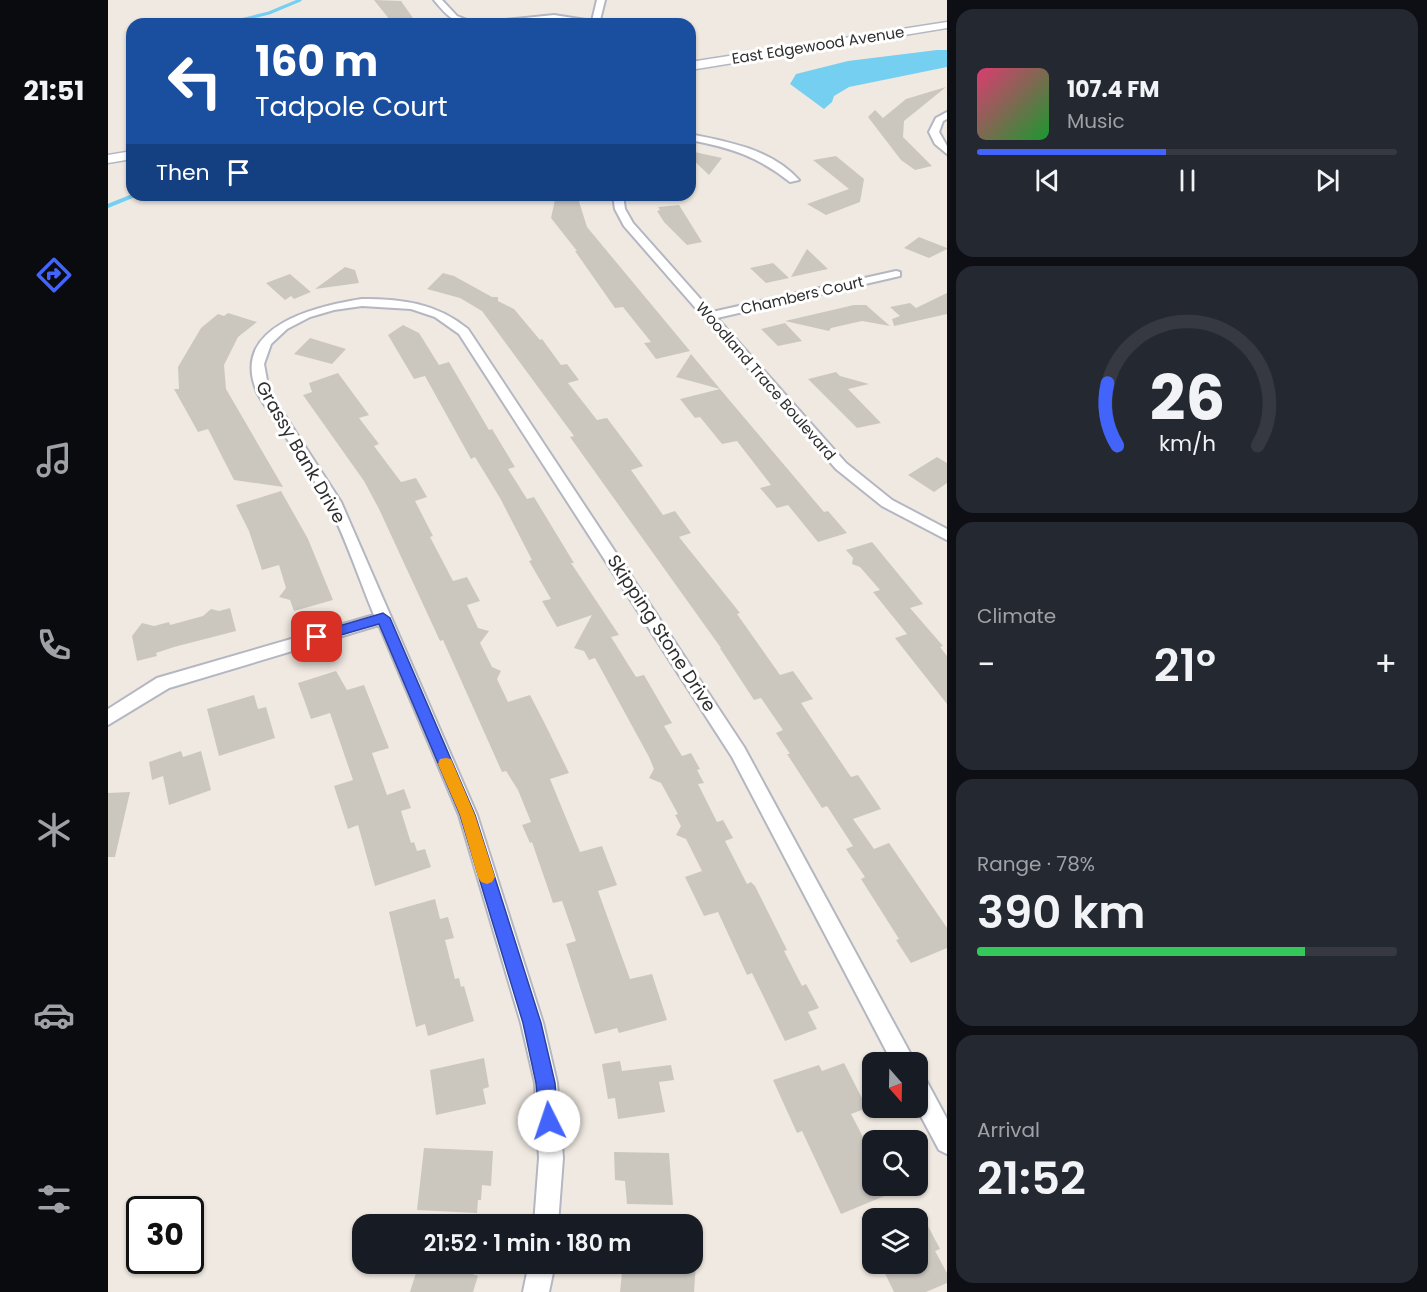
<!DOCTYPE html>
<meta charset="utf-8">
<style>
body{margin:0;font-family:Poppins,sans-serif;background:#242831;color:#f1f3f6;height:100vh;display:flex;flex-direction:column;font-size:22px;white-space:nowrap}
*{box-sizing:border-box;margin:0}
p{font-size:20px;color:#9ea1a6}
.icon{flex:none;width:33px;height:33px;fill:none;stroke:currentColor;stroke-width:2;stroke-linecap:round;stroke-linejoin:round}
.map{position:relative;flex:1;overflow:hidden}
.side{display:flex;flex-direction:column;gap:9px;padding:9px;background:#0d0f14;width:480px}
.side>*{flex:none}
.guide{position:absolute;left:18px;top:18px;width:570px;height:183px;border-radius:18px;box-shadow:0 2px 4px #0004;background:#1a4fa0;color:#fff;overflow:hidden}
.needle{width:39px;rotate:160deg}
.tools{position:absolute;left:754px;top:1052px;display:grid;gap:12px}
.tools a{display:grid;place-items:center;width:66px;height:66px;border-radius:12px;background:#171b24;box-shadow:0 2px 4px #0004;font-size:30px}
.speed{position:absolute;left:18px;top:1196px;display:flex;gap:12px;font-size:30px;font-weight:700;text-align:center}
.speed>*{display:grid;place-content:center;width:78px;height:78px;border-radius:50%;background:#171b24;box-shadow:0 2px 4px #0004;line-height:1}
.speed .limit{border:3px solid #111;border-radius:9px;background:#fff;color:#111}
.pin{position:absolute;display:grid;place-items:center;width:51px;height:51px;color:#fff;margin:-26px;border-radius:12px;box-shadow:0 3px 9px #0006}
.me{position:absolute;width:66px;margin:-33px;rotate:356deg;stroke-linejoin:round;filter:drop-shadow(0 0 4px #0008)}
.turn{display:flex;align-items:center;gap:21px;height:126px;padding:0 30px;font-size:27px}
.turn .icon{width:78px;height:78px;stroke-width:2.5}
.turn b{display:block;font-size:42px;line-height:51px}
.then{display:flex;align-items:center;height:57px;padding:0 30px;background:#0003;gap:12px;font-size:22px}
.big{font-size:45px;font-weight:600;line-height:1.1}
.side .card{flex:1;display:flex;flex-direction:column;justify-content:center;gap:9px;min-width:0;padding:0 21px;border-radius:18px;background:#242831}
.side .dial{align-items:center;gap:0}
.dial svg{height:156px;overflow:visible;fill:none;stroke:#363941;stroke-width:7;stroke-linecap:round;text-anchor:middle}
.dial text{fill:#f1f3f6;stroke:none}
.song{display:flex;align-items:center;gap:18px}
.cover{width:72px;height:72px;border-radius:9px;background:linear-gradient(135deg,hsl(340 70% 55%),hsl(130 70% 35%))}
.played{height:6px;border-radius:3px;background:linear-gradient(90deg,#4264fb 45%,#363941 45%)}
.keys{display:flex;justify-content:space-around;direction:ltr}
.heat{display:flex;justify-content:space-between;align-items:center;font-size:33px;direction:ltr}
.charge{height:9px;border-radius:4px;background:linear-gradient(90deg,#34c759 78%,#363941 0)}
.trip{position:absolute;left:244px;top:1214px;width:351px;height:60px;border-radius:18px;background:#171b24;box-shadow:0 2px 4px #0004;font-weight:600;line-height:60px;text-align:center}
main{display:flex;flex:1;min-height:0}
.menu{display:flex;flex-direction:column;width:108px;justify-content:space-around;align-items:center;background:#090b0e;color:#9ea1a6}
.menu .icon{width:42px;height:42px}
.menu .active{color:#4264fb}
.menu b{font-size:27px;color:#f1f3f6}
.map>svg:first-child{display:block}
</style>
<main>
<nav class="menu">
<b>21:51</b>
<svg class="icon active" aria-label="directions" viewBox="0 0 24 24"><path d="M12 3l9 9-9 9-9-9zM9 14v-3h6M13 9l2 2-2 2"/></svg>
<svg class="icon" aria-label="music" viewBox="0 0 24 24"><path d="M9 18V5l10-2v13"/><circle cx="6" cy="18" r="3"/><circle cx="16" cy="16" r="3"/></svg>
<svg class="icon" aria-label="phone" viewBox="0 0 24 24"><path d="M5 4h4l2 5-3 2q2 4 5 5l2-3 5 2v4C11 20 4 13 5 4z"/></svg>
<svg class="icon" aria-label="climate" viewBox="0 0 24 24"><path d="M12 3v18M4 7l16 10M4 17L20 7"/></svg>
<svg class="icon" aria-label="car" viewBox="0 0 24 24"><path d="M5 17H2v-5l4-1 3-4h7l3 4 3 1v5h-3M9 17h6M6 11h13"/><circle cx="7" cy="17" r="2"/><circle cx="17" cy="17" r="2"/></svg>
<svg class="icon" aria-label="filters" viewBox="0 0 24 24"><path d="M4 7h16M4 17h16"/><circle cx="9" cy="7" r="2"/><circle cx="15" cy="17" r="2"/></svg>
</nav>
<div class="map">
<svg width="839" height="1292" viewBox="0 0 839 1292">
<rect width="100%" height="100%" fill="#efe9e1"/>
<path fill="#75cff0" d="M829,50H839V67L741,87L726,96L724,102L716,109L682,84L688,74L740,61Z"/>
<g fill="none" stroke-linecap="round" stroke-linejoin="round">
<path stroke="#75cff0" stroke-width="3" d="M116,24L161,13L192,0"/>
<path stroke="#75cff0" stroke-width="4" d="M0,206L27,195"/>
</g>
<path fill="#cbc7bf" d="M266,0L293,1L305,18L282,20Z
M838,87L796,121L795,137L824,166L807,170L793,160L760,117L767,110L775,118L798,99Z
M582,151L614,158L601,175L582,157Z
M728,156L756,179L752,202L718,215L699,204L741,189L705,160Z
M448,195H469L479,227L582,351L548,359L536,343L543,342L515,307L507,308L467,251H469L443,218Z
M571,205L594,242L579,245L556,222L549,211L552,210L550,207Z
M811,237L839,248V249L821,258L796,248Z
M699,249L720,269L683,277Z
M665,263L681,278L658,283L642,268Z
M237,267L247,270L251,283L207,289Z
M335,273L346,276L384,297H390V301L406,309L432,340L434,339L453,365L459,364L471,380L460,383L489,420L499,418L535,466L523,470L555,515L567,511L583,533L571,537L632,613L629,614L672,675L685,671L705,699L693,703L743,777L750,775L773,809L745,819L766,849L781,843L839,928V948L803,963L788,940L791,939L753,879L757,877L738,849L745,846L719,806L714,808L679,754H682L668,733L675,730L653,698L646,700L612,648H613L477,458L462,437L466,436L374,311L352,298L319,289Z
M182,274L203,292L186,299L183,296L177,300L158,283Z
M839,293V314L786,326L784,319L792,316L782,307L802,303L808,308Z
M746,305H758L782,326L754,321L723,328L721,331L677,321Z
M120,313L149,322L130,337L116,365L118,389L175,487L126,480L100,429L90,432L66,389H71L70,367L93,328L110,314L116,316Z
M677,323L694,341L670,346L653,329Z
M295,325L311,333L331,365L341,362L381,430L384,429L407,467L400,469L419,499L426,497L466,563H463L511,635L503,637L528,677L536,675L558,713L564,723L556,726L574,756L583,753L592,769L589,770L596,783L590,784L609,822L615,820L625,838L617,841L639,884L643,882L647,886L679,950L676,951L694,986L698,984L711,1008L700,1012L709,1029L677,1041L644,973L639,975L610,912L596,916L577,877L594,871L578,839L568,835L573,826L567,815L570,814L553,783L541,778L546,769L541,757L487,658L481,660L476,651L466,648L484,615L449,627L434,601L443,599L421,561L424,560L392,498L367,457L363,459L317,376L306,379L280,335Z
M202,338L238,349L224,364L186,354Z
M583,354L612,389L568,377Z
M728,372L732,376L761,384L740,389L773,423L749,428L700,379Z
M230,373L261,415L251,418L271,444L266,446L293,482L308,478L319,497L307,501L325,536L322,537L345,581L359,577L372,601L359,605L370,628L381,631L372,643L384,667L393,671L389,679L400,702L422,695L437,724L461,773L442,779L472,852L494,846L509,885L490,891L522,979L544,974L559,1020L511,1033L509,1028L487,1034L458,944L468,941L454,901L445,903L424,842L422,843L414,825L423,822L410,790L398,771L394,772L335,640L332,641L271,509L256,481L195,395L204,392L201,383Z
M612,389L716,512L720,511L739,533L710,542L680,505L669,508L652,488L663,485L629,441L614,444L592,417L587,418L572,399Z
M829,457L839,463V483L826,492L800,475Z
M173,491L200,539L225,600L186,611L182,600L171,597L178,588L171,565L154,570L141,531L128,505Z
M764,542L815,604L802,608L835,646L832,647L839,656V704L787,638L799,634L765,592L772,590L752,567L744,564L745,558L738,550Z
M122,608L128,631L66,647L48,653L49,656L29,661L24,636L34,623L46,626L61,622L62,625L95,616L103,609L111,611Z
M228,671L239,690L256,685L281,748L264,753L279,795L296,789L303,808L293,811L303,843L306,842L309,851L317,849L323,867L267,886L250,825L240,829L226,786L245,780L222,713L203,719L190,683Z
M146,695L150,709L158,707L167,738L111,756L99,709Z
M73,751L75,757L93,751L103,790L61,805L55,776L44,780L41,762Z
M22,792L7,857H0V793Z
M327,899L332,919L340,917L346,938L337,940L347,979L351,978L353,987L356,986L366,1021L320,1036L317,1024L308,1027L281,912Z
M376,1058L381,1087L375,1089L378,1104L328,1115L322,1070Z
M512,1061L514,1071L563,1065L566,1080L551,1082L557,1112L510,1119L507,1098L500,1099L494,1064Z
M736,1063L759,1108L743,1114L765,1156V1185H803L733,1214L694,1131L689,1133L665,1080L711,1065L714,1071Z
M316,1148L385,1151L383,1186L374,1185L373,1200H370L369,1213L309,1210Z
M506,1152L561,1153L565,1205L519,1204L517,1181L507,1180Z
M810,1207L832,1249L827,1251L839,1273V1283L818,1292H786L772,1263H810Z
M311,1263H333L370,1276L365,1292H302Z
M515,1263H588L586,1292H512Z"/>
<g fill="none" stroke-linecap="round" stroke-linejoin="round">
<defs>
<path id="street" d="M326,0H334L349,16L369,24C346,24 340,17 326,0Z
M489,0H497L491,24L446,19L374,24L378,22L446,15L484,21Z
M839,112V119L835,121L831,132L839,146V154L827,144L821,132L828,118Z
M582,134C621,142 663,149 691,180L682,182C651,157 621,147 582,140Z
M505,195H515L517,209L525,223L604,312L788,271L792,272V276L609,318L738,463L784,500L839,529V540L774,506L728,469L516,226L507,209Z
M254,299C294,299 328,303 360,329L636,747L807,1062H784L624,757L351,334L327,317L303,309L254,306L226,310L202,317L179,329L163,344L156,364L161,391L233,502L369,815L435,1023L449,1083L455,1158L450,1224H426L431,1158L427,1083L413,1023L351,815L271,625L61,688L0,725V709L49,678L266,615C251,579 236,533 218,500C203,474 185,449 169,423C162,413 154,402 149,392C121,326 209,306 254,299Z
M810,1077L818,1080L839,1119V1154L831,1150L808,1107H810Z
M421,1263H447L441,1292H415Z"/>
<path id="secondary" d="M839,22V28L582,70V62Z
M24,151V159L0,163V155Z"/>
</defs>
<use href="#street" stroke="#b4b7c1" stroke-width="4"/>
<use href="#secondary" stroke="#b4b7c1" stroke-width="3"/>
<use href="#street" fill="#fff" fill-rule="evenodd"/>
<use href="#secondary" fill="#fff" fill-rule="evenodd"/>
</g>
<path fill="#4264fb" stroke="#2b41a3" stroke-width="1.5" d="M275,613L282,618L367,815L433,1023L447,1083L450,1121L447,1128L441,1130L434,1128L431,1121L428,1083L415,1023L352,815L271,624L209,642L202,637L204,634Z"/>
<path fill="#f59e0b" d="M338,758L343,759L367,815L387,877L384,882L379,884L373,882L370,877L352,815L330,764L332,759Z"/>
<g text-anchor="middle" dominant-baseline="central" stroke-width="6" stroke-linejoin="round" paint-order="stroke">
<g font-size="15" fill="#2e2e2e" stroke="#fff">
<text transform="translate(710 45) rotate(-9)">East Edgewood Avenue</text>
<text transform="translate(694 295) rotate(-13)">Chambers Court</text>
<text transform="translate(658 381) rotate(49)">Woodland Trace Boulevard</text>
</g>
<g font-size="18" fill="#2e2e2e" stroke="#fff">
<text transform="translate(193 452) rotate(60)">Grassy Bank Drive</text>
<text transform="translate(554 633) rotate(57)">Skipping Stone Drive</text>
</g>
</g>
</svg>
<div class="tools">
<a><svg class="needle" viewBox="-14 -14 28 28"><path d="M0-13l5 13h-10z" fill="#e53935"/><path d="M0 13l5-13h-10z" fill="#9ea1a6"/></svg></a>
<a><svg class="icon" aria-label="search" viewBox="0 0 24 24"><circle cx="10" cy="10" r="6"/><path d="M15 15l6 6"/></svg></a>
<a><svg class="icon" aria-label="layers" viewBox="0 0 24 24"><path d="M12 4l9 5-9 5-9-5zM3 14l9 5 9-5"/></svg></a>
</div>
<div class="speed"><div class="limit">30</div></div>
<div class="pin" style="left:209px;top:637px;background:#d93025"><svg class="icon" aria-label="arrive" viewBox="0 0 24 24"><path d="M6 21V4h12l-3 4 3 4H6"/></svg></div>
<svg class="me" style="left:441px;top:1121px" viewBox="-20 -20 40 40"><circle r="19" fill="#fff"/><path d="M0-13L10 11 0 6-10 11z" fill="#4264fb"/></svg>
<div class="trip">21:52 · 1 min · 180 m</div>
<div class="guide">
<div class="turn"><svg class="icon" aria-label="left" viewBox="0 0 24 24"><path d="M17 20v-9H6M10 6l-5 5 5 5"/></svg><div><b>160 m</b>Tadpole Court</div></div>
<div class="then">Then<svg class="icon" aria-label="arrive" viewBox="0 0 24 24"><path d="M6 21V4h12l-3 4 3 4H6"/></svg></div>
</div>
</div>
<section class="side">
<div class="card">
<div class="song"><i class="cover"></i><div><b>107.4 FM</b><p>Music</p></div></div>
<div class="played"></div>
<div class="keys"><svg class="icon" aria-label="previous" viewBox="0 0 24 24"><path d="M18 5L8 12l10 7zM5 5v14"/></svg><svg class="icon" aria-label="pause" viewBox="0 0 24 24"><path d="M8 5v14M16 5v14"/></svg><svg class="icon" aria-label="next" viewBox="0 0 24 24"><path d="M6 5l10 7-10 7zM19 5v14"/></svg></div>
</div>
<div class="card dial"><svg viewBox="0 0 100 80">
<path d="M14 69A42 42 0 1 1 86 69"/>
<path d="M14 69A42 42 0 0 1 9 37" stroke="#4264fb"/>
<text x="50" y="56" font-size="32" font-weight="700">26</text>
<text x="50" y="72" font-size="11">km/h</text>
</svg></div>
<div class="card"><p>Climate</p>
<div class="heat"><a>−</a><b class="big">21°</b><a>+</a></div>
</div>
<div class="card"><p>Range · 78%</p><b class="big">390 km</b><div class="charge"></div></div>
<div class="card"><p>Arrival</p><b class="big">21:52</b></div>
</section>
</main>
